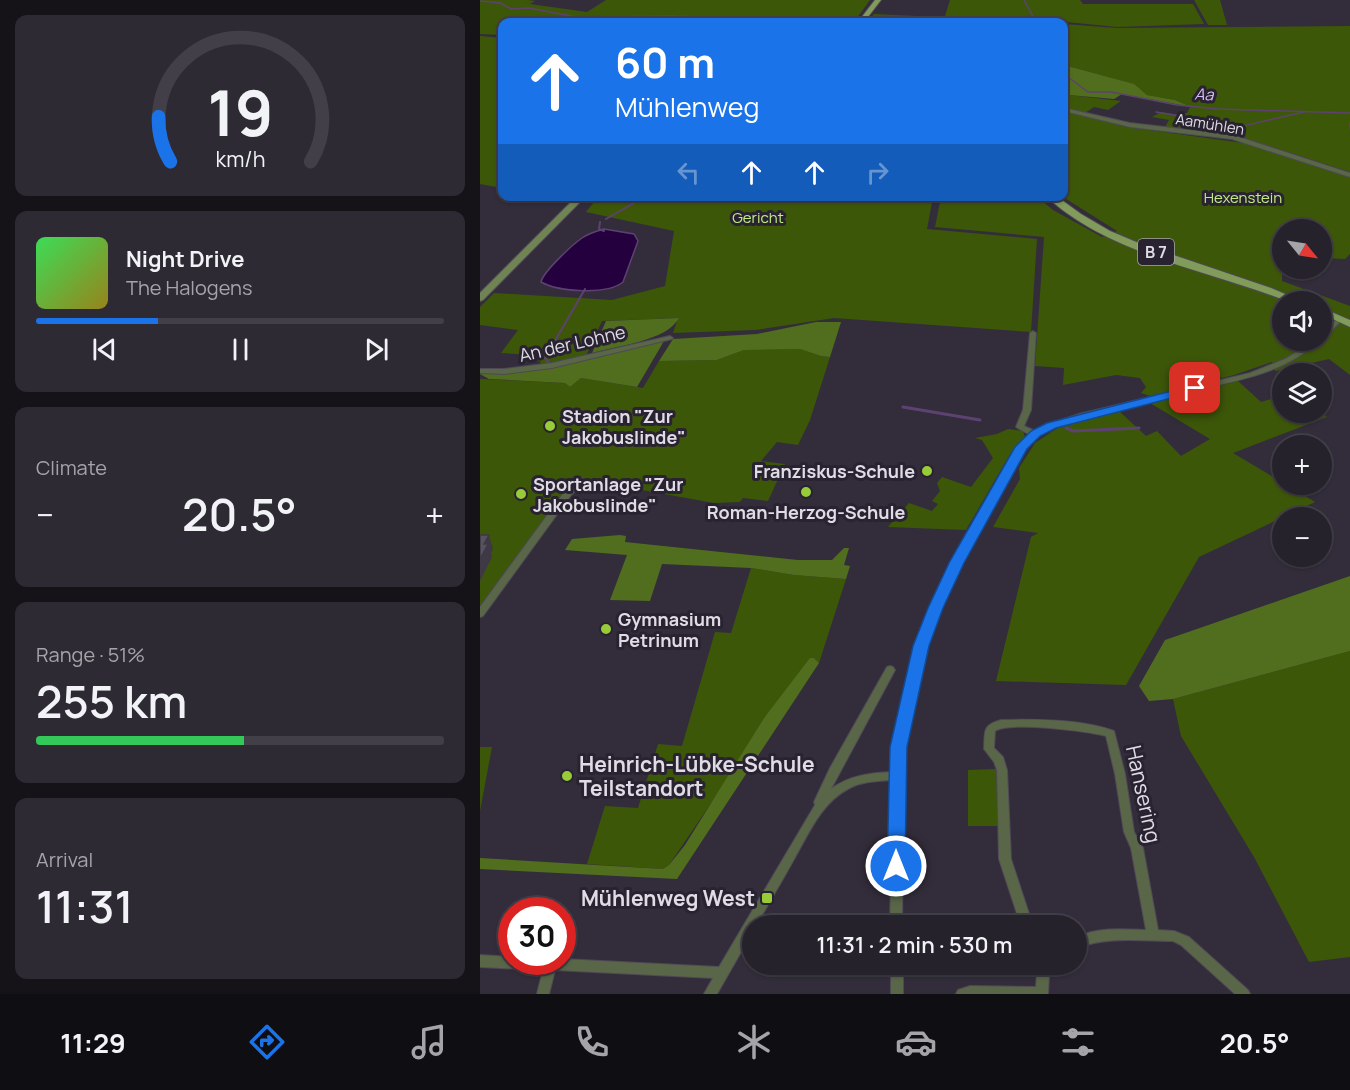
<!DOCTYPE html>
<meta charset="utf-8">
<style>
body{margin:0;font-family:Manrope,sans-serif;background:#2e2a34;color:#f1f3f6;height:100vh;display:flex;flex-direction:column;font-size:22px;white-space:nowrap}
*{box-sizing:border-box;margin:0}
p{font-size:20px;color:#a4a4a9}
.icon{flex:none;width:33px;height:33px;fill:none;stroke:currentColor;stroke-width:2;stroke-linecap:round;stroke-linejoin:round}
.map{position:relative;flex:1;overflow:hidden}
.sheet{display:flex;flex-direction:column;gap:15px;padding:15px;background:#151318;width:480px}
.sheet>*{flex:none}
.top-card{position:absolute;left:18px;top:18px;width:570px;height:183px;border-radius:12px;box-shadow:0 2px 4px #0004,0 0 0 2px #423f48;background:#1a73e8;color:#fff;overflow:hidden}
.needle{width:39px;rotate:120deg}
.controls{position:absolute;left:792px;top:219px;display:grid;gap:12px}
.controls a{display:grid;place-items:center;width:60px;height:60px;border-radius:50%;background:#26222c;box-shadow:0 2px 4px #0004,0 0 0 2px #423f48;font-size:30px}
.speed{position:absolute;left:18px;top:897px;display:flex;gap:12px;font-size:30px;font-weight:700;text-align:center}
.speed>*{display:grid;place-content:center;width:78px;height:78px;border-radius:50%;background:#26222c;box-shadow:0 2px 4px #0004,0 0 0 2px #423f48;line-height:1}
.speed .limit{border:9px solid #d22;background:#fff;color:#111}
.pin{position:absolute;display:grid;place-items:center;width:51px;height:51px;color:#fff;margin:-26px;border-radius:12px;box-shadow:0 3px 9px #0006}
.me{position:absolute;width:66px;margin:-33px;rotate:0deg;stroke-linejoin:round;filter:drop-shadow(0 0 4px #0008)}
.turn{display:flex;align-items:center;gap:21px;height:126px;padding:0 18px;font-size:27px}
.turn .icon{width:78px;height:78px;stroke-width:2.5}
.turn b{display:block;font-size:42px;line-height:51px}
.lanes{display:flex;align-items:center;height:57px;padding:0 18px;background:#0003;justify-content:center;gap:30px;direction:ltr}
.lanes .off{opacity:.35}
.big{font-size:45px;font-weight:600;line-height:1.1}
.sheet .widget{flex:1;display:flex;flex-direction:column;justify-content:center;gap:9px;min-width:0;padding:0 21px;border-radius:12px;background:#2e2a34}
.sheet .dial{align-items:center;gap:0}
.dial svg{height:156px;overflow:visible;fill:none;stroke:#423f48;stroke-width:7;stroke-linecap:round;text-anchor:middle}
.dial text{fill:#f1f3f6;stroke:none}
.song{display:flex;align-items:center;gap:18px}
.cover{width:72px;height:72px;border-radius:9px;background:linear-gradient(135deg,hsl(130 70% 55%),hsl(50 70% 35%))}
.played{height:6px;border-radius:3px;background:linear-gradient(90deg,#1a73e8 30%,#423f48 30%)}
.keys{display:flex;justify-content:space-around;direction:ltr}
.heat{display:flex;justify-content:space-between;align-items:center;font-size:33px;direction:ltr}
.charge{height:9px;border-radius:4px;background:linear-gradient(90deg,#34c759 51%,#423f48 0)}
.trip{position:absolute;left:262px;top:915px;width:345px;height:60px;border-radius:30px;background:#26222c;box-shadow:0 2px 4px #0004,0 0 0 2px #423f48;font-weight:600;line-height:60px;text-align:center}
.tabs{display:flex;height:96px;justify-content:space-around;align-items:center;background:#0f0e12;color:#a4a4a9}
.tabs .icon{width:42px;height:42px}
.tabs .active{color:#1a73e8}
.tabs b{font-size:27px;color:#f1f3f6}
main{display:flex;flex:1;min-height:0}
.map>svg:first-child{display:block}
</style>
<main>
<section class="sheet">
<div class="widget dial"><svg viewBox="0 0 100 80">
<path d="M14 69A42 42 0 1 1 86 69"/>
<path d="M14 69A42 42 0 0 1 8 46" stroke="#1a73e8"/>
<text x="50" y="56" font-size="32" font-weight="700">19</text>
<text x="50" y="72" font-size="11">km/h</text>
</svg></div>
<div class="widget">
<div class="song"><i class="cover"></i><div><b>Night Drive</b><p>The Halogens</p></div></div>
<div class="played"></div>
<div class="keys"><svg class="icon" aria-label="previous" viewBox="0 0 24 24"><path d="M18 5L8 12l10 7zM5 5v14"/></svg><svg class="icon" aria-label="pause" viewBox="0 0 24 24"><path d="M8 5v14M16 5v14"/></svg><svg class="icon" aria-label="next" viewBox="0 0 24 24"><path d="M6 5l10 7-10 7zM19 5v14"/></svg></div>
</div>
<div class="widget"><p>Climate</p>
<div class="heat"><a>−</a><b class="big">20.5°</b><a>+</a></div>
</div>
<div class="widget"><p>Range · 51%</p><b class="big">255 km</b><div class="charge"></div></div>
<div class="widget"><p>Arrival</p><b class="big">11:31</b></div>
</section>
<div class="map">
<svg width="870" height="994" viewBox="0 0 870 994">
<rect width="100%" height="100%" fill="#332d3b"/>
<path fill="#3d5709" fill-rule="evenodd" d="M0,0H48L55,1L50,4L107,12L126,0H390L374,22H22V35L0,34Z
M470,0H600L603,4H713L724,24L637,27L566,20L465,16Z
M714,0H740L747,25H728Z
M394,14L565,22H570H387Z
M584,24L637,28L870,26V172L761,137L736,132L685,127L689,120L672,117L681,112L697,115L707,113L710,107L695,100L667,95L653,84L584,65Z
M0,36L22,38V188L0,184Z
M584,81L590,84L589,95L641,101L628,110L614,107L605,113L584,108Z
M584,111L647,127L763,143L870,177V254L865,259L842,258V230H802V281L870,306V375L849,359L795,371L792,362L754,375L670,396L661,393L666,387L660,378L636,375L583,385L584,368L555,366L564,237L455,227L461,197L556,196L573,210L622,237L637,231L583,197ZM802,302H842V340H802Z
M118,197H453L447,229L557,239L551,332L354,318L275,330L193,333L198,318L122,321L106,356L62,364C52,353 35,354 21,353L38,330L0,325V307L14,293L132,300L185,286L194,231L106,212Z
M320,349L341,356L350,357L330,420L318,445L297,442L281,461L305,464L288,501L263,498L260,502L234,503L140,486L138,489L97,480L85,491L0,606V379L85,383L90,387L101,378L163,388L179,361L237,360L264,350Z
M758,381L781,402L802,396V412L841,413L847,417L753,453L835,502L719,557L646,685L516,681L551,537L558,533L513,527L540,479L539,468L555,443L579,427L639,411L666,436L677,431L701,456L730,439L670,403Z
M528,429L543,431L545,437L529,456L486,530L408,527L429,503L452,511L458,504L452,501L460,491L457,483L462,477L491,487L513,458L502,440L495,438L517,434Z
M271,568L314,575L366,579L339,663L334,658L284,718L244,784L189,865L183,869L107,864L125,806L158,808L178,744L202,746L235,632L251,633Z
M870,651V957L829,962L774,857L701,736L693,699Z
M0,747H12L0,811Z
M517,769L520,826H488V770Z"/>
<path fill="#516e1e" d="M584,65L654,84L667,95L695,100L711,107L642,94L634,99L589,95L590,84L584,81Z
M199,318C187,341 136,346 112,353L126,321Z
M336,322H361L350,357L341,356L320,349L264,350L237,360L179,361L193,339L277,334Z
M184,341L157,387L101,378L90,387L85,383L9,379L0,374H27L98,362L131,351Z
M140,535L146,536L145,542L318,560H352L364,548H369L364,565L370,566L366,579L314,575L271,568L182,564L170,601L130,600L147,555L85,550L92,539Z
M870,576V651L693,699L669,701L659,686L685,640Z
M330,658H334L339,663L197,879L0,869V858L183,869L189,865L205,845L284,718Z"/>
<path fill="#25003f" stroke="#5d4271" stroke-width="1.5" d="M124,229L154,234L158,241L143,282C127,295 79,292 61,282C63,272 92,245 102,238C109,233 117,231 124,229Z"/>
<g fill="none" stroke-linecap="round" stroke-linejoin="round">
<path stroke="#5d4271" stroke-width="1.5" d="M544,0L555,20
M0,1L20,3L31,9L49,8L97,17L198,16
M201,16L307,22
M338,22H368
M584,74L608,92H631L697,105L738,109L870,113
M676,112L763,126L824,112
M870,123V128"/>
<path stroke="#5d4271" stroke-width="2" d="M126,219L154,203L159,196
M120,222L119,229L124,231
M70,364L65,358L105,289"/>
<path stroke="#5d4271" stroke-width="3" d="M423,407L500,420
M586,428L593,431L659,428"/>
<defs>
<path id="street" d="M584,108L650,123L753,135L870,173V177L752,139L650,127L584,111Z
M860,317L863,319L844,338L842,339V334L858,318Z
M553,331L556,333L551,410L544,426L555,431L569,424L599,414L770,373L805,359L820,350L832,340H840C802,376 749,382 700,393C673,400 646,407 619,414C595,420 567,427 548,444L472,580L454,624L441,663L424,747L422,926H410L413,780C398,781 382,781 368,789C341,803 328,835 313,861C301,883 288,904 276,926H273V931L237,994H224L233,978L75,970L69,994H57L63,970L0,967V955L32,957V962H82V959L239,967L335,805L334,802L350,768L407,667L410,666L413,667L415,670L351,789C370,775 390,773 413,772L414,747L431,663L444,624L464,580L541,443L550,435L536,427L543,410L550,333Z
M190,336L193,338L192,339L72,368L24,374L0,373V369H24L72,363Z
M101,478L104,479L105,481L104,483L91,495L3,616L0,617V607L85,491L98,479Z
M521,720C554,719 603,719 634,731L645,774L654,832L663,848L678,930L694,931L709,937L768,990L770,994H755L701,945L693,941C661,941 628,936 597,948V937C618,927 643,929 666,930L651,848L644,832L635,774L626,736L622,735C603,731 529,721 515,731L514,748L523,757L527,770L531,859L553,926H541L519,859L517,770L514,762L504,749C505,732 502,725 521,720Z
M411,964H423V994H411Z
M562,964H576L569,975L568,994H476L478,990L490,986L556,987L557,973Z"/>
<path id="secondary" d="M97,196H106L3,300L0,301V293Z"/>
<path id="primary" d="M395,0H401L384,22H378Z
M566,196H576L601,214L630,231L661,244L791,288L824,302H809C731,271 629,255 566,196Z
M842,308L870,320V327L842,314Z"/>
</defs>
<use href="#street" stroke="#4f4956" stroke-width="2"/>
<use href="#secondary" stroke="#4f4956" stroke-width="2"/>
<use href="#primary" stroke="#4f4956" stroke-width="2"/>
<use href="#street" fill="#596647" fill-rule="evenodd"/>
<use href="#secondary" fill="#6f8452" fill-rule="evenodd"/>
<use href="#primary" fill="#809b5a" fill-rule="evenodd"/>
</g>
<path fill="#3e3944" d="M9,535L13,549L11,553L12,557L0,581V559L4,544Z"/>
<path fill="#585161" stroke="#3e3944" stroke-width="1.5" d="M0,535H9L4,544H8L0,559Z"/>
<path fill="#1a73e8" stroke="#114b97" stroke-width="1.5" d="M715,385L719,386V391L576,428L560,436L547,449L484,563L463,608L449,646L427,747L425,866L422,872L416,874L409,872L407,866L410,747L433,646L448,608L469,563L535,447L551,431L567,423Z"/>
<g fill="#97cc38" stroke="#292331" stroke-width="2">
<circle cx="70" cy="426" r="6"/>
<circle cx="447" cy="471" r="6"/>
<circle cx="326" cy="492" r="6"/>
<circle cx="41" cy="494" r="6"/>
<circle cx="126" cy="629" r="6"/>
<circle cx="87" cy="776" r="6"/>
<rect x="281" y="892" width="12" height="12" rx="3"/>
</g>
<g text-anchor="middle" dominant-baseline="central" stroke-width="6" stroke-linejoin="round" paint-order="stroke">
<g font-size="15" fill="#e0dce5" stroke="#292331">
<text transform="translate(730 124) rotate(9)">Aamühlen</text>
</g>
<g font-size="15" fill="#c1ec83" stroke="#292331">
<text x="763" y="197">Hexenstein</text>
<text x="278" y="217">Gericht</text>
</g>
<g font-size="16" font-style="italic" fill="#d7bdf7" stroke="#292331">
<text transform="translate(724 94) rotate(3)">Aa</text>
</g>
<rect fill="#292331" stroke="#a9a4af" stroke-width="1.5" x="658" y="239" width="36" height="26" rx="4.5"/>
<g font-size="16" font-weight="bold" fill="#e0dce5">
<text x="676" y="252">B 7</text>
</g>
<g font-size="18" fill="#e0dce5" stroke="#292331">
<text transform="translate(92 343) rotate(-13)">An der Lohne</text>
</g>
<g font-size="18" font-weight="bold" fill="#e0dce5" stroke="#292331" text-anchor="start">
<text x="82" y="416">Stadion "Zur<tspan x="82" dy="21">Jakobuslinde"</tspan></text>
<text x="435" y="471" text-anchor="end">Franziskus-Schule</text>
<text x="53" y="484">Sportanlage "Zur<tspan x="53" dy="21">Jakobuslinde"</tspan></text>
<text x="326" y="512" text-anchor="middle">Roman-Herzog-Schule</text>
<text x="138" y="619">Gymnasium<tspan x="138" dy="21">Petrinum</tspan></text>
</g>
<g font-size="21" font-weight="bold" fill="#e0dce5" stroke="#292331" text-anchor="start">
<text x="99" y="764">Heinrich-Lübke-Schule<tspan x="99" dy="24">Teilstandort</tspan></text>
<text x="275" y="898" text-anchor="end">Mühlenweg West</text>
</g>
<g font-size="21" fill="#e0dce5" stroke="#292331">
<text transform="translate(664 794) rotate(78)">Hansering</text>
</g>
</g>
</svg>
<div class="controls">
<a><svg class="needle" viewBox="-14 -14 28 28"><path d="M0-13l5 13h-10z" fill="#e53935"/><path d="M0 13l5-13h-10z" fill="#a4a4a9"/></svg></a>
<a><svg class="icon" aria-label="sound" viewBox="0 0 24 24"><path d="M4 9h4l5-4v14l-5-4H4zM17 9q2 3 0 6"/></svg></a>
<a><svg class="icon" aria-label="layers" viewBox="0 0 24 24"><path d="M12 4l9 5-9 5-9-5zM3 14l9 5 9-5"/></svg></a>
<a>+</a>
<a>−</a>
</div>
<div class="speed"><div class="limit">30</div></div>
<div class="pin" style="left:715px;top:388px;background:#d93025"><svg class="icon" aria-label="arrive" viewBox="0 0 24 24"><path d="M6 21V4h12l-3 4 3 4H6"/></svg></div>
<svg class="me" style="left:416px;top:866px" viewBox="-20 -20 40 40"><circle r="17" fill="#1a73e8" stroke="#fff" stroke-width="3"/><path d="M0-11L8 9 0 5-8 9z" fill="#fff"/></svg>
<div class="trip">11:31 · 2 min · 530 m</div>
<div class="top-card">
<div class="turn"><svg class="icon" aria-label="ahead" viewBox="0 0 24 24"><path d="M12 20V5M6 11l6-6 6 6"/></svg><div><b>60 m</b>Mühlenweg</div></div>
<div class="lanes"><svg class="icon off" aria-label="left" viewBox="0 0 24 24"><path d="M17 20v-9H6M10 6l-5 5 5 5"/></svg><svg class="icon" aria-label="ahead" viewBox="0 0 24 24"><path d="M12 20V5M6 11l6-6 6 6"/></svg><svg class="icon" aria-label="ahead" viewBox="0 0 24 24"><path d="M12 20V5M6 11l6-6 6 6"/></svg><svg class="icon off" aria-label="right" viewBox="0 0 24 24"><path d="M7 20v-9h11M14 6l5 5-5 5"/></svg></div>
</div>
</div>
</main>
<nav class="tabs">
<b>11:29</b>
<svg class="icon active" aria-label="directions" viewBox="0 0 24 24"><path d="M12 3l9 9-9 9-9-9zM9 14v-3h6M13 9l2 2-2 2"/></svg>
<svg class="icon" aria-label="music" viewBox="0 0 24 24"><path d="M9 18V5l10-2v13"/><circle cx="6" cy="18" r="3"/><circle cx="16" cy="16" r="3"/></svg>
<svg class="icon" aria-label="phone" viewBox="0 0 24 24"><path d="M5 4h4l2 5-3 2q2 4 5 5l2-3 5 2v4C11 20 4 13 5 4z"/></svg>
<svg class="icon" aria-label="climate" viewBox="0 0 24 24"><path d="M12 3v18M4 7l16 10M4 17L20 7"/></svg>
<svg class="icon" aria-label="car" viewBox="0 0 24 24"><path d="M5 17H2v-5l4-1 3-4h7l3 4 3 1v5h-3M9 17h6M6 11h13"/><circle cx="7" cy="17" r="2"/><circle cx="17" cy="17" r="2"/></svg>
<svg class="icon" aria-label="filters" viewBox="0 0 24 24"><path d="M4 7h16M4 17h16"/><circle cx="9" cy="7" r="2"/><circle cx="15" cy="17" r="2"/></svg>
<b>20.5°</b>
</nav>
